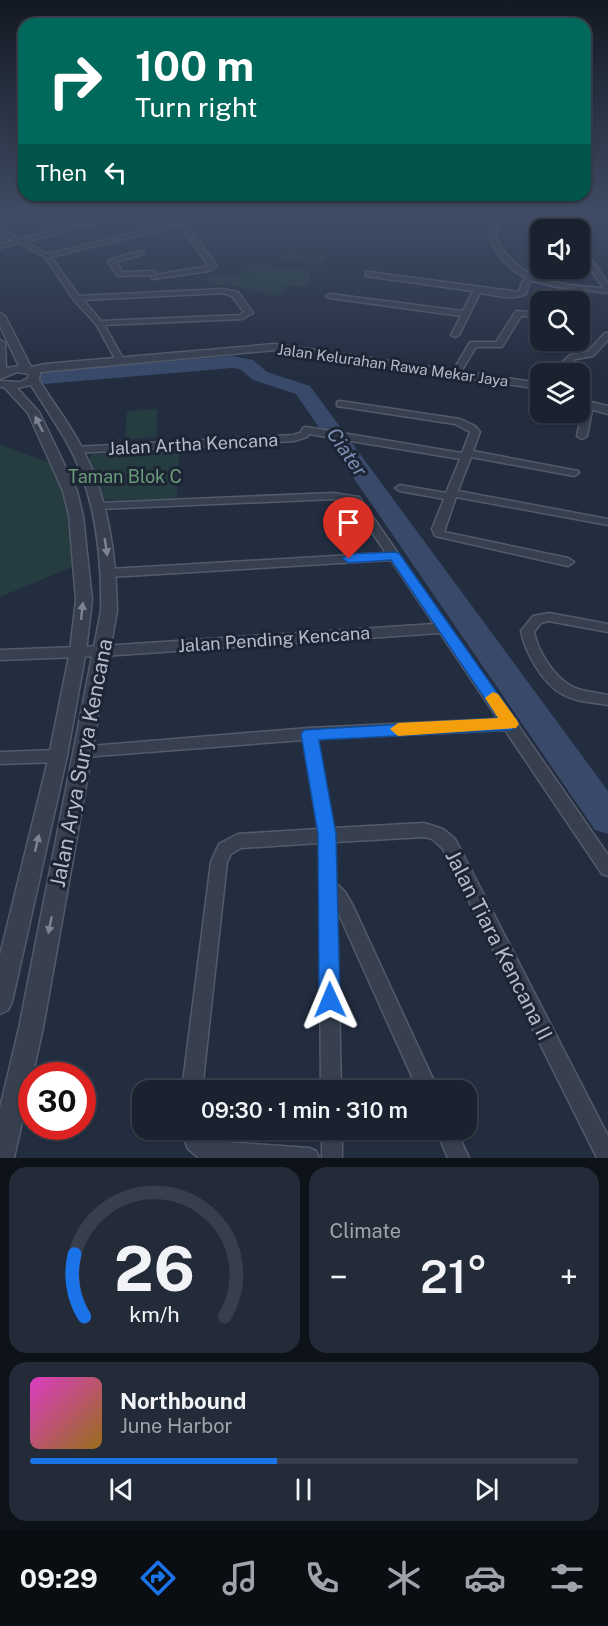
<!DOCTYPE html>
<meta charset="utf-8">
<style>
body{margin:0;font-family:"Public Sans",sans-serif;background:#232a38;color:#f1f3f6;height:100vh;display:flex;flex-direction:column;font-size:22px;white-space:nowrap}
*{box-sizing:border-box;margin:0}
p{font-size:20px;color:#9fa4ab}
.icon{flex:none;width:33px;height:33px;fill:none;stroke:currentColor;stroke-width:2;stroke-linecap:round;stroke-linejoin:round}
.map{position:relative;height:1158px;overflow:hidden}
.details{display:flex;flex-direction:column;gap:9px;padding:9px;background:#0e131a;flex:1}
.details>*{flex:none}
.hud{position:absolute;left:18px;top:18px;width:573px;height:183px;border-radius:18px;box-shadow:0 2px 4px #0004,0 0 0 2px #383f4c;background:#00695c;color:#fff;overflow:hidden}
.fabs{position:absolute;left:530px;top:219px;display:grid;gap:12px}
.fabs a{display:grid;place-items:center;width:60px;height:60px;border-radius:12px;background:#1a2230;box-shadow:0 2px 4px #0004,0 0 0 2px #383f4c;font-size:30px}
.speed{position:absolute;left:18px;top:1062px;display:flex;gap:12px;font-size:30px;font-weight:700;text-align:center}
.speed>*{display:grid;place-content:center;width:78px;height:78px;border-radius:50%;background:#1a2230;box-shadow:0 2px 4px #0004,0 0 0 2px #383f4c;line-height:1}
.speed .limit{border:9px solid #d22;background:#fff;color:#111}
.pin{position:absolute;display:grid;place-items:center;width:51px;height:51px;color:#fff;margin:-62px -26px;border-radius:50% 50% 50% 0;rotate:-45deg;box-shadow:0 0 6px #0007}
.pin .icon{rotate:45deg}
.me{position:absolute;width:66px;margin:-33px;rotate:359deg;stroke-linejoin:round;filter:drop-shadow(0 0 4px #0008)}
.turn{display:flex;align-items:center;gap:21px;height:126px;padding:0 18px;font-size:27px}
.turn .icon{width:78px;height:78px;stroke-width:2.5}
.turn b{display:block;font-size:42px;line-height:51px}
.then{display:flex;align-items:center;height:57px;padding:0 18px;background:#0003;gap:12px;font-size:22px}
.big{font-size:45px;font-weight:600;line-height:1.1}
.details .widget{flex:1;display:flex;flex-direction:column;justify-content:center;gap:9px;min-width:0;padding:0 21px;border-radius:18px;background:#232a38}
.details .dial{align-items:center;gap:0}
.dial svg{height:156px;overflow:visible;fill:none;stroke:#383f4c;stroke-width:7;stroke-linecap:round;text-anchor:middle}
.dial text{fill:#f1f3f6;stroke:none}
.song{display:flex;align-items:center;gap:18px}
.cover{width:72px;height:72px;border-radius:9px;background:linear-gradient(135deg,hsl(310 70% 55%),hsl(40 70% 35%))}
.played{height:6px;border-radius:3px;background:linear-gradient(90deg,#1a73e8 45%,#383f4c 45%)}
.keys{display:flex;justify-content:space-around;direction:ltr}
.heat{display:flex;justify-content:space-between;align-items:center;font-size:33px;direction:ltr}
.details .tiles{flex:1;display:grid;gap:9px;grid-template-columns:1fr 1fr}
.widget:last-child{grid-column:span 2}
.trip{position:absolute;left:132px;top:1080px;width:345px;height:60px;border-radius:18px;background:#1a2230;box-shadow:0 2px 4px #0004,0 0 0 2px #383f4c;font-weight:600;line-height:60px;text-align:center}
.tab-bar{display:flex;height:96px;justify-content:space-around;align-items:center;background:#0a0e13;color:#9fa4ab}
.tab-bar .icon{width:42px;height:42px}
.tab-bar .active{color:#1a73e8}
.tab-bar b{font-size:27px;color:#f1f3f6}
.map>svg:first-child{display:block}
</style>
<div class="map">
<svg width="608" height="1158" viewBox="0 0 608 1158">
<rect width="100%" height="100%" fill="#232d40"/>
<path fill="#253c41" d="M285,251L327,255L321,265L278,261Z
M252,265L311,270L307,287L286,285L281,296L230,285H207L209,276L238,275Z
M157,409V437L125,439L127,411Z
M0,445L51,463L65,493L72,567L0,597Z
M179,451L177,499L105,500L89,458L93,454Z"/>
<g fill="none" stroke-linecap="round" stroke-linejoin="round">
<path fill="#38496a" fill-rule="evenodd" d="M232,356L253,360L267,372L310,386L608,791V834L595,830L296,394L253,380L240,369L232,368L44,384L37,382L34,378L37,374L44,372Z"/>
<defs>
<path id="minor" d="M41,215C53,215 61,223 73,225C84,226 109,215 124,215L25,242L48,254L178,222L161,215H172L182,219L217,266L209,271L152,279V275H155L209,266L180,225L51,257L79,296L223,289L238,292L253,313L242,319L104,325L124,360L117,362L96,324L74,300L45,257L18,243L0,248V244L13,241L0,234V229L20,239L67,227ZM223,293L232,296L244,312L240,315L101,321L83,300Z
M445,215H461L497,222L502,215H509L497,229L495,237C518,282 558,285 604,288L585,262L592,260L608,284V293L557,287L533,281L529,283L526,294C513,301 494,295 480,293L459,335L455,337L451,335L461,316L330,298L326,296L330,294L463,311L473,291L366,276V272H369L519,292L522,282L527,278C508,270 497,255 489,237L494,225Z
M141,251L144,253L143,254L116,262L123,272L152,271H155V275L118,276L108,262L114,258Z
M516,311L540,313V317L521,316L502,347H476L459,375H453L452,373L470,342H496Z
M605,333H608V340L593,356L576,359L559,374H549L570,355L587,352Z
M340,401L460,419L475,426L480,432L473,451L578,471L579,473L574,476L471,457L458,491L608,519V525L456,497L444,532L568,558L574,562L568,566L435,536L432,529L444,499L400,491L395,488L400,485L446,493L460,459L309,434L307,437L294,441L76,453L71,450L76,447L293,435L300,433L303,428L306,427L462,453L470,432L455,424L337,406V402Z
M588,402L593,405L587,436L582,439L577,436L583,405Z
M333,493L359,497L513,719L516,720L518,725L608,855V876L602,874L505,730L317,739L334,828L424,823L443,829L455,839L608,1136V1158H597L443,849L432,839L424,837L335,842L336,883L345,892L353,906L438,1090H418L337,910L341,1090H321L319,843L241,848L231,854L227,862L202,1090H182L211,862L219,844L238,834L318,829L303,740L83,757L78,755L76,751L78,747L309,728L498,719L440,633L103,656L0,660V650L103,646L434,624L391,560L110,577L104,573L110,569L386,553L351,502L333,499L99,509L94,506L99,503Z
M549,613L608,624V632L549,621L541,623L534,632C538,651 553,676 571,686C581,692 596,692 608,695V705C593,702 575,702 562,694C542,683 525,652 521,631L533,616Z
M58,750L63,752L65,756L63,760L58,762L0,764V752Z
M180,1130H200L202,1135L211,1141L309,1148L316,1151L319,1158H199L188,1149Z
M322,1130H342V1158H322Z
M436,1130H456L469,1158H448Z"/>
<path id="tertiary" d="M0,313L5,316L31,367L45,364L275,344L540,383V389L275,350L40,372L39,380C53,403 71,425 83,450C109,500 116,556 117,611L43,1028L14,1158H0V1108L19,1028L101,611C102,556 96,498 70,448C58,426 44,406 31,385L17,388L39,412L77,491L83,516L92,600L86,651L67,756L12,1002L8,1010L0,1014V955L49,756L70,651L76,600L69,516L63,491L28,413L4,387H0V381L20,382L28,378L29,374L17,372L0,379V340L5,343L6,368L19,366L0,326Z
M579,399L608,406V414L579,406Z"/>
</defs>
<use href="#minor" stroke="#535b6a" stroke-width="3"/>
<use href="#tertiary" stroke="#535b6a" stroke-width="3"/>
<use href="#minor" fill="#384050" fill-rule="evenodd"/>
<use href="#tertiary" fill="#384050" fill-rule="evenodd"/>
</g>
<defs><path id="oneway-solid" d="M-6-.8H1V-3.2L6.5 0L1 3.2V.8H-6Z" transform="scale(1.5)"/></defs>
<g fill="#7c8493">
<use href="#oneway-solid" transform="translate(39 424) rotate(-116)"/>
<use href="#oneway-solid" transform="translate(106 547) rotate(81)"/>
<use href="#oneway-solid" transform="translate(82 611) rotate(-84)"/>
<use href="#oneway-solid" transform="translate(37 843) rotate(-77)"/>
<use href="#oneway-solid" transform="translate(50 925) rotate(101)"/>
</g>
<linearGradient id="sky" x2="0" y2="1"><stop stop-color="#131923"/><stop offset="0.57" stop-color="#3f4c64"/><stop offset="1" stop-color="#3f4c64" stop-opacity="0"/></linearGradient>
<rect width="608" height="378" fill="url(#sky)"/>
<path fill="#1a73e8" stroke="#114b97" stroke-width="1.5" d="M394,552L399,553L519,724L511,730L319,740L336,834L340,1000L337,1007L330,1010L322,1007L319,1000L318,834L301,734L304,730L498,718L391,560L349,563L342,559L349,554Z"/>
<path fill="#f59e0b" d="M493,692L498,694L516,719L519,724L516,728L398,736L390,729L398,723L498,718L485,698Z"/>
<g text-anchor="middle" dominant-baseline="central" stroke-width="6" stroke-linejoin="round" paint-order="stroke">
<g font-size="15" fill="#b4bbca" stroke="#1d2535">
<text transform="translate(393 365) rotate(8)">Jalan Kelurahan Rawa Mekar Jaya</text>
</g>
<g font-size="18" fill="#b4bbca" stroke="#1d2535">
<text transform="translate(193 444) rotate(-3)">Jalan Artha Kencana</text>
<text transform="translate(274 639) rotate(-4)">Jalan Pending Kencana</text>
</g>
<g font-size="18" fill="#6a9c79" stroke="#1d2535">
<text x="125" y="476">Taman Blok C</text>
</g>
<g font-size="20" font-style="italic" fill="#7a8eb3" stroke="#1d2535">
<text transform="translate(347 452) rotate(55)">Ciater</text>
</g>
<g font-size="21" fill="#b4bbca" stroke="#1d2535">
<text transform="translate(81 763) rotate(-79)">Jalan Arya Surya Kencana</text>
<text transform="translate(499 945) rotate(63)">Jalan Tiara Kencana II</text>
</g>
</g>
</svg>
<div class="fabs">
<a><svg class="icon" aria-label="sound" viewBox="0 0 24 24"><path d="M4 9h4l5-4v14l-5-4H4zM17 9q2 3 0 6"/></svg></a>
<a><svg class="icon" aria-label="search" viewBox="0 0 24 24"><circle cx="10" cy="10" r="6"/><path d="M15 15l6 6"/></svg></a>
<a><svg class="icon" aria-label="layers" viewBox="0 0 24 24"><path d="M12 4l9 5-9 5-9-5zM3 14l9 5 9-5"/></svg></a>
</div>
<div class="speed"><div class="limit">30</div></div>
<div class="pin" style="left:349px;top:559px;background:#d93025"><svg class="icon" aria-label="arrive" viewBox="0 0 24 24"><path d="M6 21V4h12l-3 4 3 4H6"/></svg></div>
<svg class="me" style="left:330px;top:1000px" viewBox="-20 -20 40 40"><path d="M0-17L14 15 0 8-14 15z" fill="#1a73e8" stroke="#fff" stroke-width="4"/></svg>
<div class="trip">09:30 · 1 min · 310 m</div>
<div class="hud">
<div class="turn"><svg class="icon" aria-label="right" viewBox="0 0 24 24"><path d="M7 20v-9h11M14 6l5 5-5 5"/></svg><div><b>100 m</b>Turn right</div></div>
<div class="then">Then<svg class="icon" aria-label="left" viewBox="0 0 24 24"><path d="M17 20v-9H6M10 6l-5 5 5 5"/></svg></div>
</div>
</div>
<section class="details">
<div class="tiles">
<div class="widget dial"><svg viewBox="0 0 100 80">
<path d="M14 69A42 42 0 1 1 86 69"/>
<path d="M14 69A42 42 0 0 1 9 37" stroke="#1a73e8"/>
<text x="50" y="56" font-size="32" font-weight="700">26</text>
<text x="50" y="72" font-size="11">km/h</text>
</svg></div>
<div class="widget"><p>Climate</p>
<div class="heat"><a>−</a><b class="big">21°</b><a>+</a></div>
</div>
<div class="widget">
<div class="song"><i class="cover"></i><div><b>Northbound</b><p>June Harbor</p></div></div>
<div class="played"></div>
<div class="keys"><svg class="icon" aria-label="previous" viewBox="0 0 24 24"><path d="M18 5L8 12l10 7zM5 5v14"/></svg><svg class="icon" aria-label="pause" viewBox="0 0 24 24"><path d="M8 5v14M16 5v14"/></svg><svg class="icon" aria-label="next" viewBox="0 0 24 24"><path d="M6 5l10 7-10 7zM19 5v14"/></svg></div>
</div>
</div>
</section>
<nav class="tab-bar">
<b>09:29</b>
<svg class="icon active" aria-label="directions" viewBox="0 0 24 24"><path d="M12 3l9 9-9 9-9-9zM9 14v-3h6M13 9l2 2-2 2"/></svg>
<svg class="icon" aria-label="music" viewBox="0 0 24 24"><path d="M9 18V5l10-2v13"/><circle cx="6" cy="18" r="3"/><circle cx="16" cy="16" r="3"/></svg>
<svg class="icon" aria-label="phone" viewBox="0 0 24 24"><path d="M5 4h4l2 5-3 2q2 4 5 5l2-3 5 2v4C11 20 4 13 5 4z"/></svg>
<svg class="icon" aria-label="climate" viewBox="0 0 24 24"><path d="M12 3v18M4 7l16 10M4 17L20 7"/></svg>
<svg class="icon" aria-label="car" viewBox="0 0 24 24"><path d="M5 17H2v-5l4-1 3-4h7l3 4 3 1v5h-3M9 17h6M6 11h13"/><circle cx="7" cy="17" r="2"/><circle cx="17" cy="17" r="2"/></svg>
<svg class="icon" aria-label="filters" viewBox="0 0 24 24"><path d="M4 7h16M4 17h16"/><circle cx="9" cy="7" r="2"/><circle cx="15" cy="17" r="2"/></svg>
</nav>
